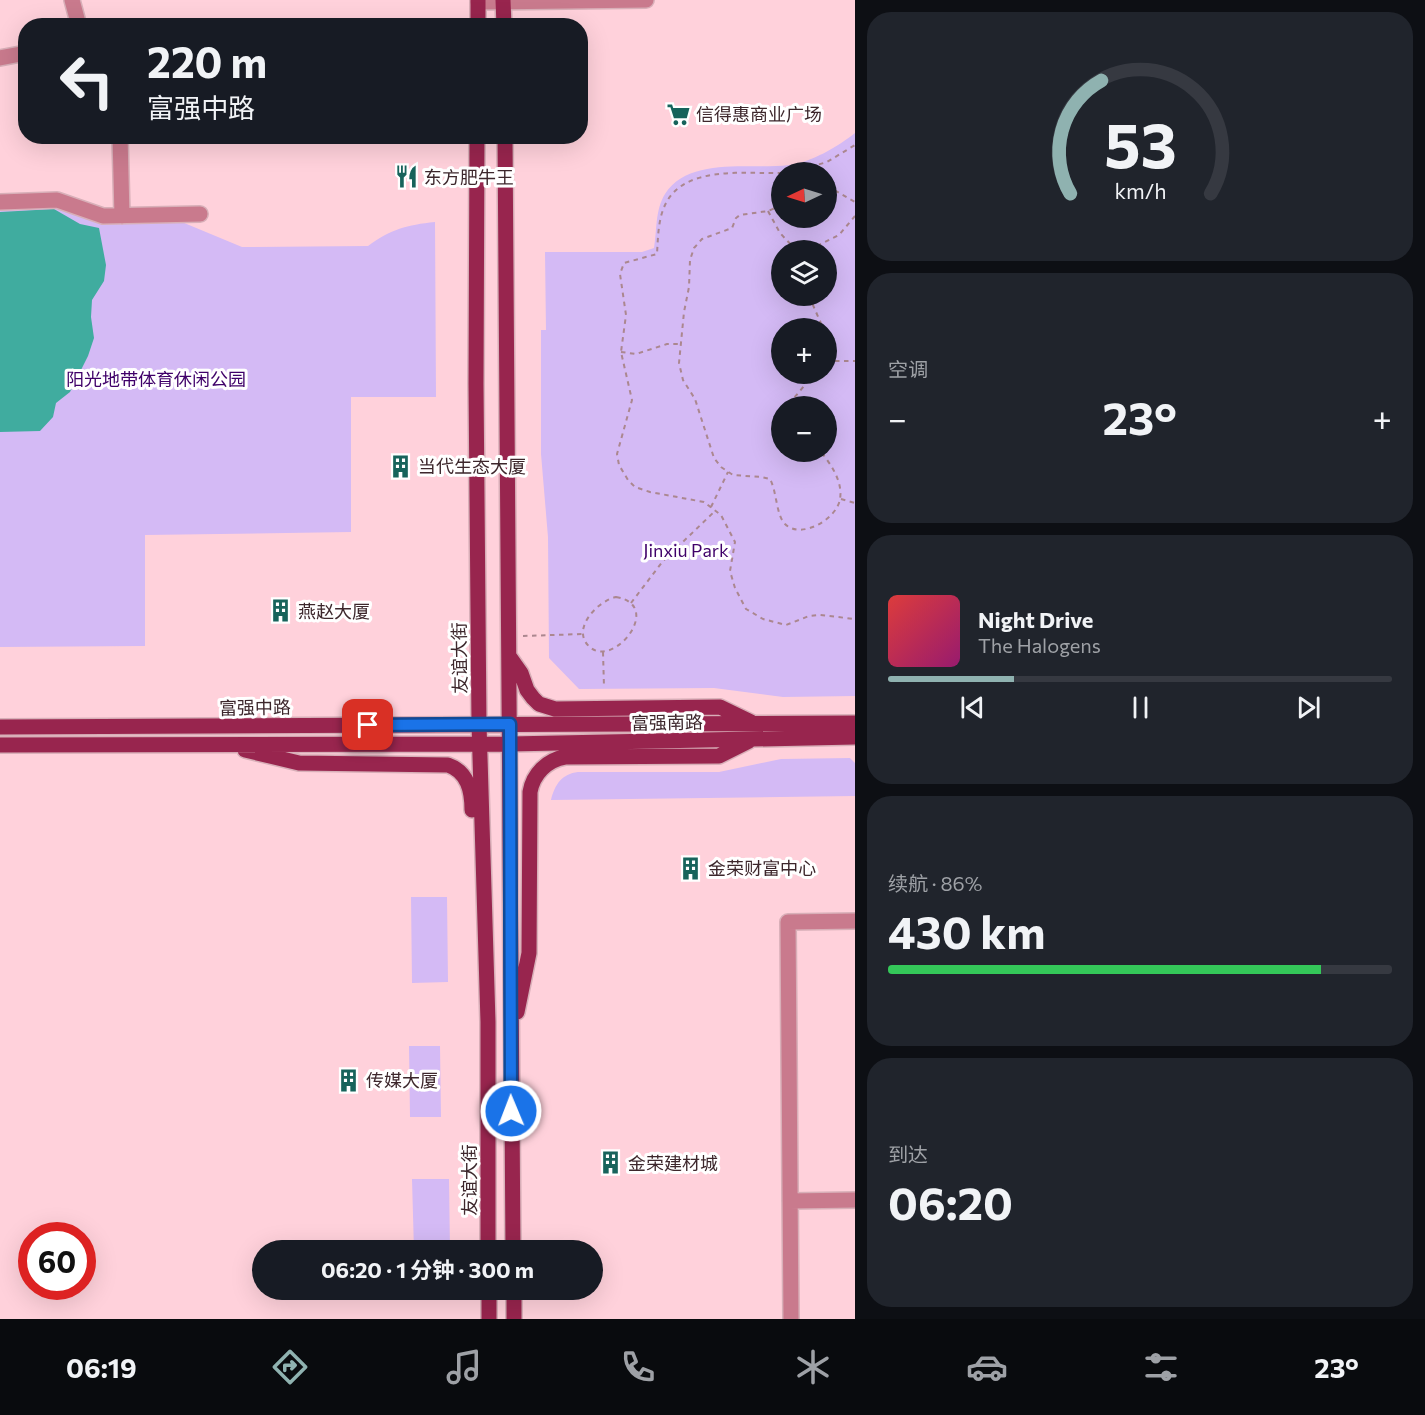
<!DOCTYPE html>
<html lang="zh">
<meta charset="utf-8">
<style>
body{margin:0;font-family:Commissioner,"Noto Sans SC",sans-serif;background:#20242c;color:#f1f3f6;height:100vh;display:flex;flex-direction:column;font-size:22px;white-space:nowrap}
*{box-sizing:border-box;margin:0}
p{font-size:20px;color:#9ea1a6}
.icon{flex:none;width:33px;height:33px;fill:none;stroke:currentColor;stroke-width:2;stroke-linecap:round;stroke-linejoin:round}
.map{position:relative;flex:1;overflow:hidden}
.details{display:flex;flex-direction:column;gap:12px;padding:12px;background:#0d0f14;width:570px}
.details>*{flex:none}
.top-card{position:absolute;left:18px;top:18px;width:570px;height:126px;border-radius:24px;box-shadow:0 6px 24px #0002;background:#171b24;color:#f1f3f6;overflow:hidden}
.needle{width:39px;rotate:266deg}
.tools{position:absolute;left:771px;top:162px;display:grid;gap:12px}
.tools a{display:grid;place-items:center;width:66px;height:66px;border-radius:50%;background:#171b24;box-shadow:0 6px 24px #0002;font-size:30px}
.speed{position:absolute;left:18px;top:1222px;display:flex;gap:12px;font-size:30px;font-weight:700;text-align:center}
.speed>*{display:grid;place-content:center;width:78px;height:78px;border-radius:50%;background:#171b24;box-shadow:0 6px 24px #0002;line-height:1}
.speed .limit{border:9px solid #d22;background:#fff;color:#111}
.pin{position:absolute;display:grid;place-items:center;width:51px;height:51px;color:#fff;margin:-26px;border-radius:12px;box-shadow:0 3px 9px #0006}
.me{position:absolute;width:66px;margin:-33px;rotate:359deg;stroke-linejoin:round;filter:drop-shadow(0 0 4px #0008)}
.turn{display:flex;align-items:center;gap:21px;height:126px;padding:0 30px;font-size:27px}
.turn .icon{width:78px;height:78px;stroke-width:2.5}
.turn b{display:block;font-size:42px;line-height:51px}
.big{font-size:45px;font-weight:700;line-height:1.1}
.details .card{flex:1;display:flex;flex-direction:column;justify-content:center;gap:9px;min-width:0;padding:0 21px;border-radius:24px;background:#20242c}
.details .dial{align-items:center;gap:0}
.dial svg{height:156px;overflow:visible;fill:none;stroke:#363941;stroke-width:7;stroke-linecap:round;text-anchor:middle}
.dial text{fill:#f1f3f6;stroke:none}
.song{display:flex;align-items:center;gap:18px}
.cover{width:72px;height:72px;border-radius:9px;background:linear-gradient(135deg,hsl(0 70% 55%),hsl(320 70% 35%))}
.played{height:6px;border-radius:3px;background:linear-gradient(90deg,#8fb2b0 25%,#363941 25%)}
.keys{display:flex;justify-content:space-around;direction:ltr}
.heat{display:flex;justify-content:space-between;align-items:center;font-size:33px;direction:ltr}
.charge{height:9px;border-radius:4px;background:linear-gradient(90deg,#34c759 86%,#363941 0)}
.trip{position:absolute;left:252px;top:1240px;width:351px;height:60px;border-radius:30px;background:#171b24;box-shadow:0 6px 24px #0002;font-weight:700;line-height:60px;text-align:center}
.menu{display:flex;height:96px;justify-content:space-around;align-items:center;background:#090b0e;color:#9ea1a6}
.menu .icon{width:42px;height:42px}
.menu .selected{color:#8fb2b0}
.menu b{font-size:27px;color:#f1f3f6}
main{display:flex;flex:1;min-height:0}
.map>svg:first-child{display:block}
</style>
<main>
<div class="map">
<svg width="855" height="1319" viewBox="0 0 855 1319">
<rect width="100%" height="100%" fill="#ffd1db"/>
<path fill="#d4baf5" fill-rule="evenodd" d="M855,133V696L783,697L714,688L579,689L549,658L548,537L541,454V330H546L545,252H642L654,248C657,231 655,210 665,194C689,156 751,170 789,165C810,163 839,146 855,133ZM782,172H826V218H782ZM782,250H826V296H782ZM782,328H826V374H782ZM782,406H826V452H782Z
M55,207L177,220L242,247L368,246C391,229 407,225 435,222L436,397H351V532L145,535V646L0,647V210Z
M850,758L855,763V796L551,800C555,784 562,774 578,772H719L781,759Z
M411,897H447L448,982L412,983Z
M409,1046H440L441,1117H410Z
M412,1179H449L450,1251H414Z"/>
<path fill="#40ac9f" d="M54,209L80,224L99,228L106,265L104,281L92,300L91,317L94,338L88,356L70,392L56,403L53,417L40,431L0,432V212Z"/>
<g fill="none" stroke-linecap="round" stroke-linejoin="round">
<defs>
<path id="minor" d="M72,0L79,26
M478,2L646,0
M0,58L26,53
M120,136L122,216
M0,202L57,200L103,216L200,214
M790,1201L855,1200
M791,1319L788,922L855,921"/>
<path id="major" d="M503,0L504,26
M478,26V0
M477,136L476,384L479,724L488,1022V1251
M505,136L513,1251
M509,656L521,673L527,690L533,698L539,704L555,709L720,707L751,722
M0,727L855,723
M0,745L510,744L855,737
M245,750L299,763L448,765C468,772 472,791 472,810
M517,1012L529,953L530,792C533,774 547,760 565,757L719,756L749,741
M489,1290V1319
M514,1290V1319"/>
</defs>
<use href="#minor" stroke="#d8afb8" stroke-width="18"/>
<use href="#major" stroke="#d8afb8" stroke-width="18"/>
<path stroke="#ab878f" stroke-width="2" stroke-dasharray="4.5 4.5" stroke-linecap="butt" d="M793,172L827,162L855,145
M782,173C745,174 686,165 666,203C658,218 658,238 657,254L624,263L620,274L626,315L621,352L632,400L617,454L619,465L628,480L635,487L650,492L704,502L721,515L735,542L730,571L735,588L746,609L763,619L786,625L809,616L820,615L855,619
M826,189L834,190L855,202
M782,205L768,211L740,215L736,218L732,228L702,239L694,248L690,260L689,287L684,312L679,363L683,380L695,399L714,458L721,467L733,475L761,477L770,479C777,492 776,515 785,524C801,540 837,519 840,499C843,482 831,464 821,452
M768,211L780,233L796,250
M809,250L839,235L855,216
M809,296L823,328
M621,352L636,354L667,344H681
M826,361H855
M794,406V398L814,374
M841,499L855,503
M711,507L728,472
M616,597C664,605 615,667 591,648C569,631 597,601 616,597Z
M631,603L663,561L715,511
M523,636L583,634
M603,652L604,687"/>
<use href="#minor" stroke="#c97a8d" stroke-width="15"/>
<use href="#major" stroke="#98254e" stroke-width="15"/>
</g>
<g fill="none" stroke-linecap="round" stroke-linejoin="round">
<defs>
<path id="route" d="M368,725L510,724L511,1111"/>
</defs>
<use href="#route" stroke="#114b97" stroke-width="15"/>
<use href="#route" stroke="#1a73e8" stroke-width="10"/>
</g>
<defs>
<symbol id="supermarket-bare" viewBox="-9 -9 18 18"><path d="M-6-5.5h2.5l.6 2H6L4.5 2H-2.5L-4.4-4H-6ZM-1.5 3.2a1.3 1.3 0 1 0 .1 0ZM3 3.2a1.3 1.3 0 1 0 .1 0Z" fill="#17635b" stroke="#fff" stroke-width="2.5" paint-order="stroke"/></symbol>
<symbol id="restaurant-bare" viewBox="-9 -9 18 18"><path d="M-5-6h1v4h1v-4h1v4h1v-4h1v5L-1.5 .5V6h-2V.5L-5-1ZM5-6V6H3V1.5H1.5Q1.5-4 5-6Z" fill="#17635b" stroke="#fff" stroke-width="2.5" paint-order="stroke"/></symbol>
<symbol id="building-bare" viewBox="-9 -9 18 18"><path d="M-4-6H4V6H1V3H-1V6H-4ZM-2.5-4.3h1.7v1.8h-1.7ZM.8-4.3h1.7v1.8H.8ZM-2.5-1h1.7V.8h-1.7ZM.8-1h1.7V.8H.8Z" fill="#17635b" stroke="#fff" stroke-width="2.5" paint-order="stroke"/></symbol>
</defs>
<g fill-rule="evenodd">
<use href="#supermarket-bare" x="662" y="98" width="33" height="33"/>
<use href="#restaurant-bare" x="390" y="160" width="33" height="33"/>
<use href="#building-bare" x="384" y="450" width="33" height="33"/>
<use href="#building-bare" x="264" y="594" width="33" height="33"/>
<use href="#building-bare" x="674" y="852" width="33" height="33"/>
<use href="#building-bare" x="332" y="1064" width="33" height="33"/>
<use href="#building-bare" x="594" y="1146" width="33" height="33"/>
</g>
<g text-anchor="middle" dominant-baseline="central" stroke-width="6" stroke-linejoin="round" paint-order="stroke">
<g font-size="18" fill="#3d272c" stroke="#fff" text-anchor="start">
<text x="696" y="114">信得惠商业广场</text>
<text x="424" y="177">东方肥牛王</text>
<text x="418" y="466">当代生态大厦</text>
<text x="298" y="611">燕赵大厦</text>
<text x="708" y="868">金荣财富中心</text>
<text x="366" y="1080">传媒大厦</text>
<text x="628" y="1163">金荣建材城</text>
</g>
<g font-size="18" fill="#3f0069" stroke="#fff">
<text x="156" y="379">阳光地带体育休闲公园</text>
<text x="686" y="550">Jinxiu Park</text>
</g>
<g font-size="18" fill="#3d272c" stroke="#fff">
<text transform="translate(459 658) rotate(-91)">友谊大街</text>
<text transform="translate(255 707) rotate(-1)">富强中路</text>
<text transform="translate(667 722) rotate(-1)">富强南路</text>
<text transform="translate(469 1180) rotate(-90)">友谊大街</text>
</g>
</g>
</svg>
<div class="tools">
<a><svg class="needle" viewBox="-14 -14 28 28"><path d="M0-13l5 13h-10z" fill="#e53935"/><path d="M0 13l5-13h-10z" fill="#9ea1a6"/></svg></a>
<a><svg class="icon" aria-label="layers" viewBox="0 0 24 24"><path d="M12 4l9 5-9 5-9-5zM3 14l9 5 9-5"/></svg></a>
<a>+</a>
<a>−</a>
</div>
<div class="speed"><div class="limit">60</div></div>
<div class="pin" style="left:368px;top:725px;background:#d93025"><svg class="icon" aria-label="arrive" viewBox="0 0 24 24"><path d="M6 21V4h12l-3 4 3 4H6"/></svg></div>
<svg class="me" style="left:511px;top:1111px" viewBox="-20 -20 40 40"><circle r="17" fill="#1a73e8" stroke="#fff" stroke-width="3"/><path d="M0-11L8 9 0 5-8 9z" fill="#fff"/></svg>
<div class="trip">06:20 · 1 分钟 · 300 m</div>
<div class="top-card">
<div class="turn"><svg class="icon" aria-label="left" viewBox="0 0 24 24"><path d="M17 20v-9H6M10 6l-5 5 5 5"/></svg><div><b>220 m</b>富强中路</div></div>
</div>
</div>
<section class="details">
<div class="card dial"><svg viewBox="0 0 100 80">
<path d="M14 69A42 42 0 1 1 86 69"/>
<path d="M14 69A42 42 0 0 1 30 11" stroke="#8fb2b0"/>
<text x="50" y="56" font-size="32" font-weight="700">53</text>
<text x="50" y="72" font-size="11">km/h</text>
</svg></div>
<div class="card"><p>空调</p>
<div class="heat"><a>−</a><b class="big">23°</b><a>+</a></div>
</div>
<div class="card">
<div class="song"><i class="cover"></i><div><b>Night Drive</b><p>The Halogens</p></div></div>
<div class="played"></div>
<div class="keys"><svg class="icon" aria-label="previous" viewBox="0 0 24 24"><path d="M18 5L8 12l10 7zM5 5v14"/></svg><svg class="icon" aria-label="pause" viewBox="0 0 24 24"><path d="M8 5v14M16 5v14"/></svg><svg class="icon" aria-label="next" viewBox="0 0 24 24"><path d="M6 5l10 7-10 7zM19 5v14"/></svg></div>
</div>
<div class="card"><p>续航 · 86%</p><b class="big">430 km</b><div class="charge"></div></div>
<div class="card"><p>到达</p><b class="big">06:20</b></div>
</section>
</main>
<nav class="menu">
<b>06:19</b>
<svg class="icon selected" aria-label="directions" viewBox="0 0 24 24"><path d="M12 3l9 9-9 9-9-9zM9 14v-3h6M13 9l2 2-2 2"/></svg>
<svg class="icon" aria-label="music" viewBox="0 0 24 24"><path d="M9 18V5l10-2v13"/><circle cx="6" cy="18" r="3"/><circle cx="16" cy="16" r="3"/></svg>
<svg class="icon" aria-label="phone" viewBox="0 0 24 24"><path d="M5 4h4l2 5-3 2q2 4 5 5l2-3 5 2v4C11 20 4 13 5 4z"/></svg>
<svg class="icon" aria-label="climate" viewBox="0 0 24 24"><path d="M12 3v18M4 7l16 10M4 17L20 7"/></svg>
<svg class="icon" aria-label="car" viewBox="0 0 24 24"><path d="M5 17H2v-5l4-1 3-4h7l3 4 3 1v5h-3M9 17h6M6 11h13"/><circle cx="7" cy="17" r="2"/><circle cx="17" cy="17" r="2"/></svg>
<svg class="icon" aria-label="filters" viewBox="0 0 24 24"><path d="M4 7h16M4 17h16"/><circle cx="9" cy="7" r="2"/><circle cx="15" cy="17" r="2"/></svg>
<b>23°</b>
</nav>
